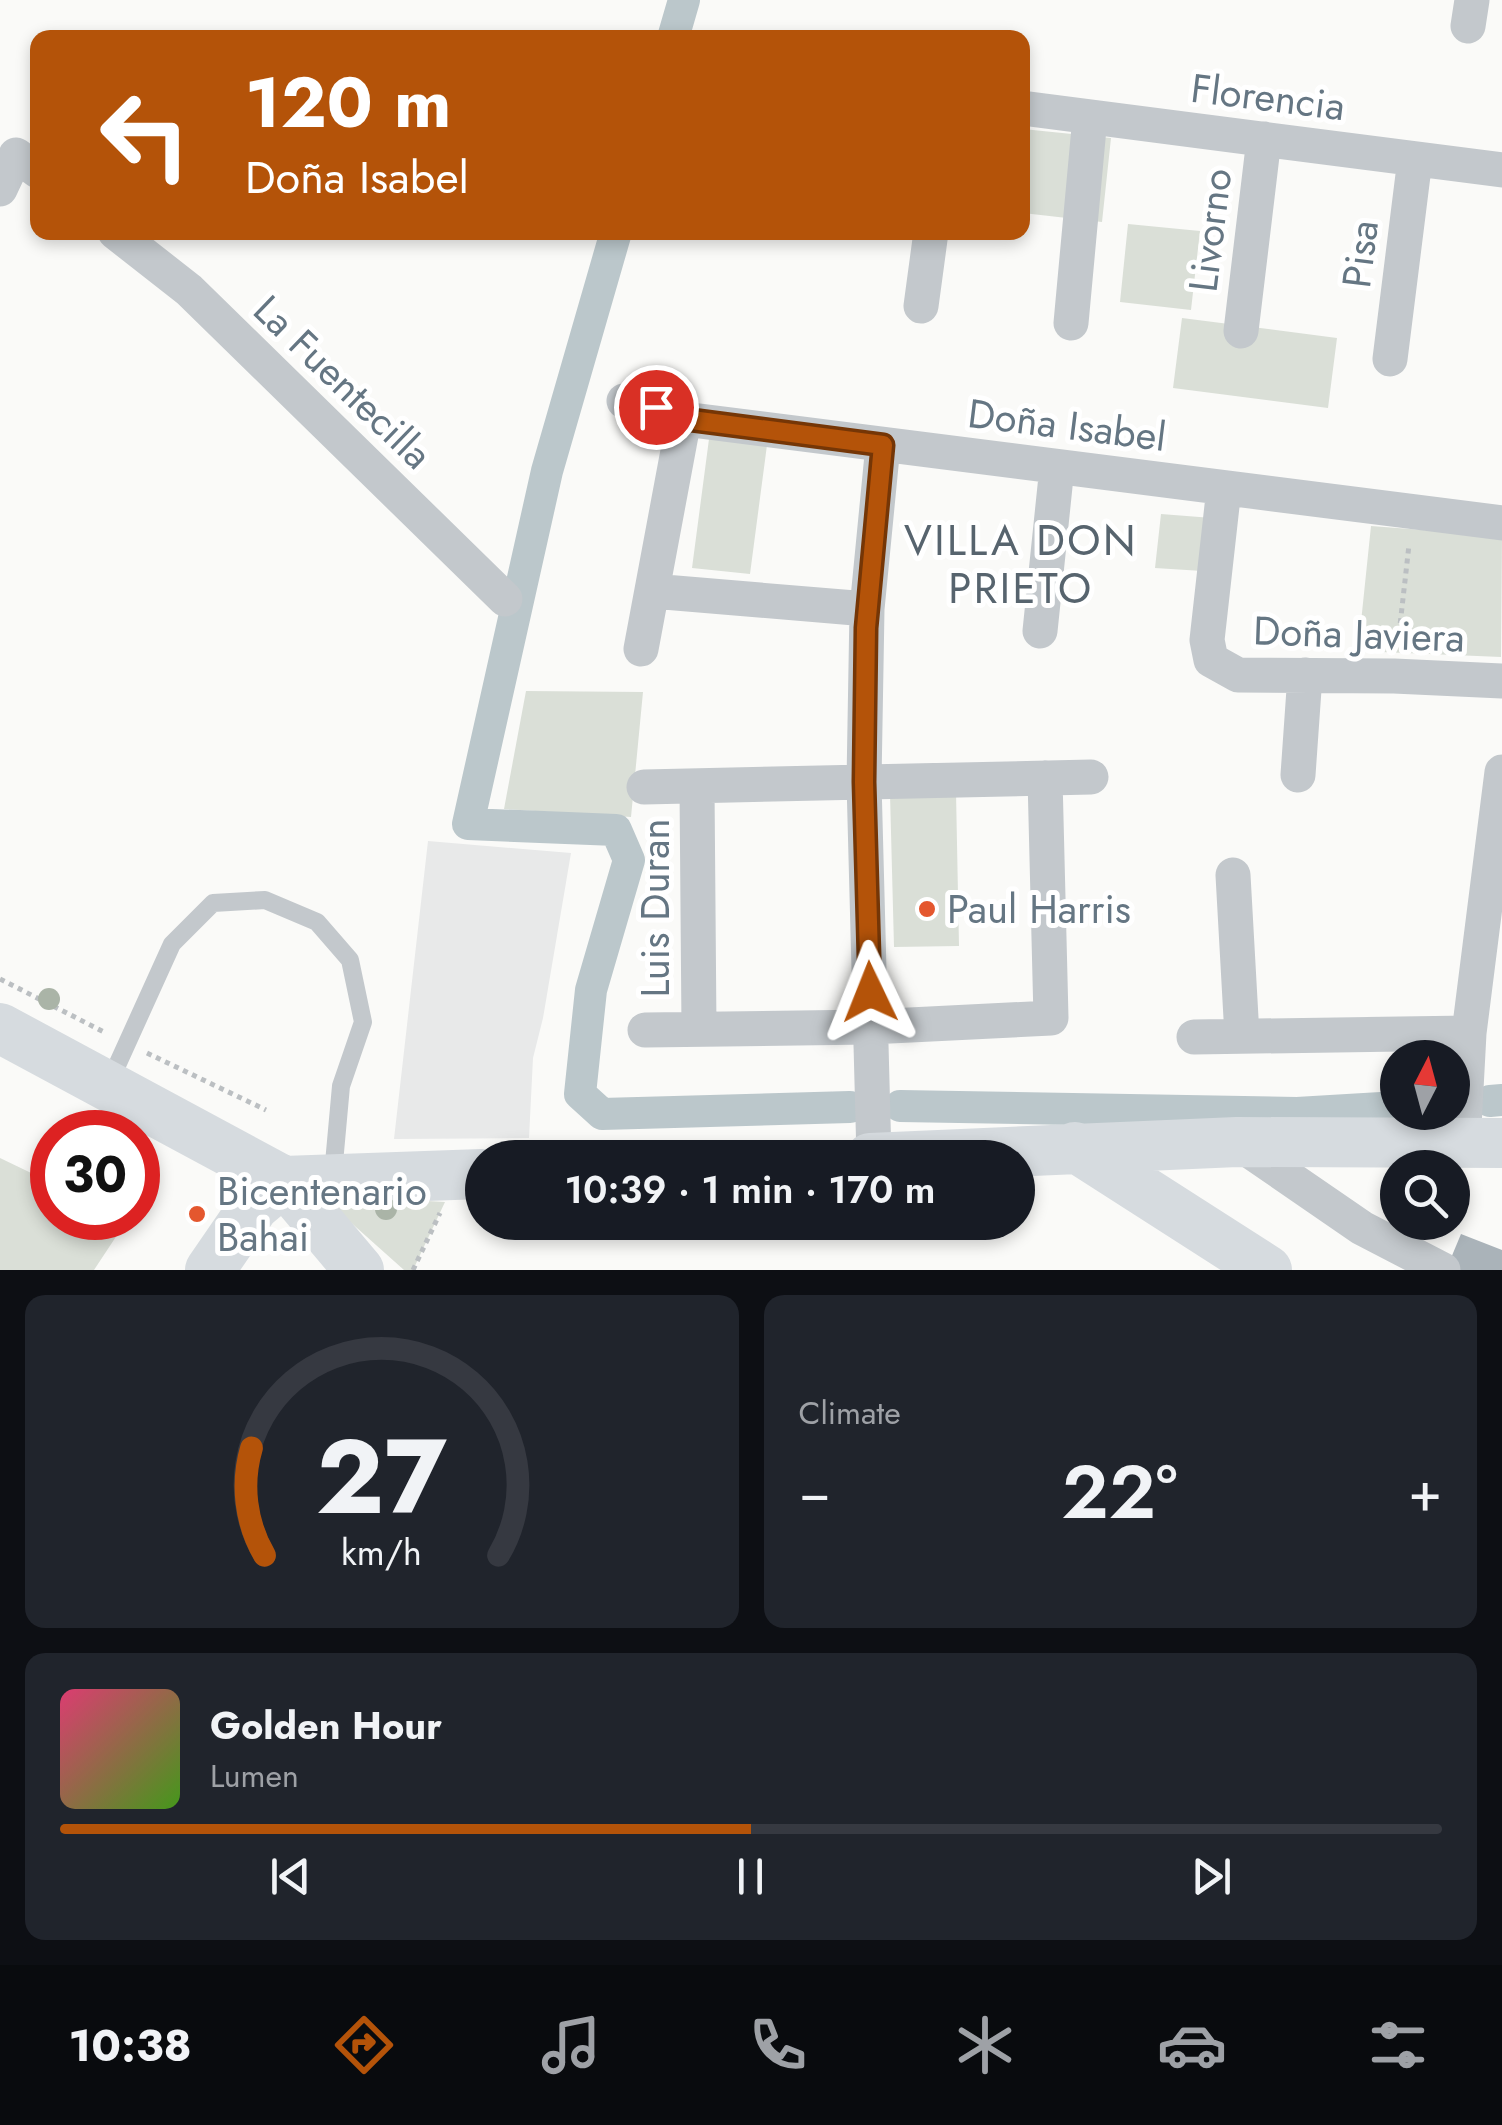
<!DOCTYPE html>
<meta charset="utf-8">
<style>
body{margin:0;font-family:Jost,sans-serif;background:#20242c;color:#f1f3f6;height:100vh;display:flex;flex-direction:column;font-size:38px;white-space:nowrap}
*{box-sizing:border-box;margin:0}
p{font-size:32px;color:#9ea1a6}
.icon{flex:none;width:55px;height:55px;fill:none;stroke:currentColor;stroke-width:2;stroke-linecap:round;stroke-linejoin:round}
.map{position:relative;height:1270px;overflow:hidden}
.sheet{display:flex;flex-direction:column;gap:25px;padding:25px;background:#0d0f14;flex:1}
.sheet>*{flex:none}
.banner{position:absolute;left:30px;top:30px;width:1000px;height:210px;border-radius:20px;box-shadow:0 5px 15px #0003;background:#b45309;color:#fff;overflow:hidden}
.needle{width:65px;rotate:6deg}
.fabs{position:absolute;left:1380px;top:1040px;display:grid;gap:20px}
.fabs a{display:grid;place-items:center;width:90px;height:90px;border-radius:50%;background:#171b24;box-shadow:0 5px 15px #0003;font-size:50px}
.speed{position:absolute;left:30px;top:1110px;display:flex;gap:20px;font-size:50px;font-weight:700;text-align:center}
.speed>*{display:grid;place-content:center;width:130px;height:130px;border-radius:50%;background:#171b24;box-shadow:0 5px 15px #0003;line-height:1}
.speed .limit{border:15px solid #d22;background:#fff;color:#111}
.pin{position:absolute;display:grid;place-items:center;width:85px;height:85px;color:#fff;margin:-42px;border:5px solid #fff;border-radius:50%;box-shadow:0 2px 10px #0007}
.me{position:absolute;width:110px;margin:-55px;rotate:358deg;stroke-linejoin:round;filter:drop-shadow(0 0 8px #0008)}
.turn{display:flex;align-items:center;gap:35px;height:210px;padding:0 50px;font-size:45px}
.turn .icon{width:130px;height:130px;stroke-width:2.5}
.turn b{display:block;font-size:70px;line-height:85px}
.big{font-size:75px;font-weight:600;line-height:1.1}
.sheet .tile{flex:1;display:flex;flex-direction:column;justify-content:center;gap:15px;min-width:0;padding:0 35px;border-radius:20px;background:#20242c}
.sheet .dial{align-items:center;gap:0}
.dial svg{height:260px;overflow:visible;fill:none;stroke:#363941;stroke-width:7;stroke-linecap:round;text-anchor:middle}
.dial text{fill:#f1f3f6;stroke:none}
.song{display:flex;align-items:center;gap:30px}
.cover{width:120px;height:120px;border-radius:15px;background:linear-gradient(135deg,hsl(340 70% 55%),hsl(100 70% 35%))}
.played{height:10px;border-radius:5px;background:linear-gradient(90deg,#b45309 50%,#363941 50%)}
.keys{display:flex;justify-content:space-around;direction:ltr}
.heat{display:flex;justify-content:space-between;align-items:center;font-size:55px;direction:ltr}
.sheet .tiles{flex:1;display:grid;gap:25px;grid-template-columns:1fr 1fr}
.tile:last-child{grid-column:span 2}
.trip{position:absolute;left:465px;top:1140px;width:570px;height:100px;border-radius:50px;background:#171b24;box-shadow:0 5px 15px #0003;font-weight:600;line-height:100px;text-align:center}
.menu{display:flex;height:160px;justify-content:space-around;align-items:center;background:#090b0e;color:#9ea1a6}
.menu .icon{width:70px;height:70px}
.menu .active{color:#b45309}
.menu b{font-size:45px;color:#f1f3f6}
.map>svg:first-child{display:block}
</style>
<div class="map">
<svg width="1502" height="1270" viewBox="0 0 1502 1270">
<rect width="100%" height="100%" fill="#fafaf8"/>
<path fill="#e8e9e9" d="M428,841L571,853L543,1018L533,1058L529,1138L394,1139Z"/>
<path fill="#dadfd7" d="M1023,129L1111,138L1102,222L1023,213Z
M1128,224L1200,231L1191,310L1120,302Z
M1182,318L1337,338L1328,408L1173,388Z
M709,439L767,445L750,574L692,568Z
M1161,514L1225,519L1218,572L1155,568Z
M1371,526L1502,536L1501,657L1358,651Z
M526,691L643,692L631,817L504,809Z
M956,792L959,946L894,947L890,794Z
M0,1158L52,1183V1218L127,1220L94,1270H0Z
M320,1195L445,1202L413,1270H404Z"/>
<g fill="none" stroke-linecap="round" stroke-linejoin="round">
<path stroke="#bbc7cb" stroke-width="32" d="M673,38L684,0
M616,232L547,471L468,824L616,830L629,860L591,990L580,1094L602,1114L850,1107
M1490,1101L1502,1100
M900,1106L1297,1113L1398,1107"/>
</g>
<path fill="#aab3b9" d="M1461,1234L1502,1250V1270H1446Z"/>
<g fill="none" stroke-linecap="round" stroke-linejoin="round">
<path stroke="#bbbfc2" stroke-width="5" stroke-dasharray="5 5" stroke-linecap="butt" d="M1398,643L1409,545
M0,979L106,1033
M147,1053L266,1110
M413,1270L440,1213"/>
<path stroke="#c3c8cc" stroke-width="18" d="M109,1083L172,944L213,903L265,900L317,922L350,960L363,1022L341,1086L333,1174"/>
<path stroke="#c3c8cc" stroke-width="35" d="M1468,26L1472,0
M1022,108L1502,170
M0,189L16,155L38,171
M115,232L189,290L505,599
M921,306L931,232
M1071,323L1090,117
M1241,331L1264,139
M1390,359L1415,159
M624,401L656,407L684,419L1502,523
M1224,488L1207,640L1211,660L1238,675L1394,676L1502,681
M652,591L867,609
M1040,631L1057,467
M641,649L684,419
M1298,775L1305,675
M644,787L1091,777
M697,787L699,1029
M1233,875L1242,1036
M645,1030L870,1027L1051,1018L1045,778
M1194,1037L1469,1033
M1237,1142L1362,1228L1443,1270
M1463,1145L1469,1033L1502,772
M874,1157L864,782L867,609L883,445"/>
<path stroke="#d6dbdf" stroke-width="50" d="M0,1028L284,1181L359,1270
M1075,1147L1267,1270
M870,1158L1237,1142L1502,1143
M284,1181L482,1174
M210,1270L254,1206L284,1181"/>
</g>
<g fill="#aab4a7">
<circle cx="49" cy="999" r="11"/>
<circle cx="386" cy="1209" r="11"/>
</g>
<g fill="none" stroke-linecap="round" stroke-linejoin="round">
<defs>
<path id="route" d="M656,407L684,419L883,445L866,628L864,782L870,992"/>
</defs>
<use href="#route" stroke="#753606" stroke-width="25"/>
<use href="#route" stroke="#b45309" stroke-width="18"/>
</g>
<g fill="#e4572e" stroke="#fff" stroke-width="4">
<circle cx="927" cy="909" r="10"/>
<circle cx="197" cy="1214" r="10"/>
</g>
<g text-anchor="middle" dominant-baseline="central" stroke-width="10" stroke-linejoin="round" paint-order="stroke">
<g font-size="40" fill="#657683" stroke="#fff">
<text transform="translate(1268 97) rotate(7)">Florencia</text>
<text transform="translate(1210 230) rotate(-83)">Livorno</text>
<text transform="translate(1360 254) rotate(-83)">Pisa</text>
<text transform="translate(343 382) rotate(44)">La Fuentecilla</text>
<text transform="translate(1067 425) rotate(7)">Doña Isabel</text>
<text transform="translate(1359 634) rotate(2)">Doña Javiera</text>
<text transform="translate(655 908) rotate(-90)">Luis Duran</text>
</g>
<g font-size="40" fill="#657683" stroke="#fff" text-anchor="start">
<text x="947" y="909">Paul Harris</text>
<text x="217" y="1191">Bicentenario<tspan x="217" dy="46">Bahai</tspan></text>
</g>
<g font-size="42" letter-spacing="2.5" fill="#57646e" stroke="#fff">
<text x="1021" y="540">VILLA DON<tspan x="1021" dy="48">PRIETO</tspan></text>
</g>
</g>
</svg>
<div class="fabs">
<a><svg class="needle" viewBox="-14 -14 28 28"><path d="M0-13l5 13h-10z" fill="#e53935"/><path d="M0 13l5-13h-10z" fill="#9ea1a6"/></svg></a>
<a><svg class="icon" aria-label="search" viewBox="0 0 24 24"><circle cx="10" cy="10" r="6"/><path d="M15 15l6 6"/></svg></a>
</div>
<div class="speed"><div class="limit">30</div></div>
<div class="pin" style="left:656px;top:407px;background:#d93025"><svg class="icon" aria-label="arrive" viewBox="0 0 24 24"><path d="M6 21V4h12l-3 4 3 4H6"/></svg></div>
<svg class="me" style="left:870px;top:992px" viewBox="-20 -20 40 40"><path d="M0-17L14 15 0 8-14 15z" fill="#b45309" stroke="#fff" stroke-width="4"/></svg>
<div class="trip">10:39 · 1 min · 170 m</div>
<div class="banner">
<div class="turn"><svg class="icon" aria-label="left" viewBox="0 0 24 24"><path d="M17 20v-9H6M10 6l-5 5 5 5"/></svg><div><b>120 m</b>Doña Isabel</div></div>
</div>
</div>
<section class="sheet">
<div class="tiles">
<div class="tile dial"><svg viewBox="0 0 100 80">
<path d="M14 69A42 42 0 1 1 86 69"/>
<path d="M14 69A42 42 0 0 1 10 36" stroke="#b45309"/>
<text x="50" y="56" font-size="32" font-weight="700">27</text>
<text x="50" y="72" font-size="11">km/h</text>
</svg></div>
<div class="tile"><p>Climate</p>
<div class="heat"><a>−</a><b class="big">22°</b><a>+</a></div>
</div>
<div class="tile">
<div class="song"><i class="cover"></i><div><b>Golden Hour</b><p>Lumen</p></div></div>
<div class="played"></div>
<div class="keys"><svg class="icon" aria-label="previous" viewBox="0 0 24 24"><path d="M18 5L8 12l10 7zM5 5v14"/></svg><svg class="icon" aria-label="pause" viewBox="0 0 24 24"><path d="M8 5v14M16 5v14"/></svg><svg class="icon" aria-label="next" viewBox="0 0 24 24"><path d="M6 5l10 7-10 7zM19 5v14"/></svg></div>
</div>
</div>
</section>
<nav class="menu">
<b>10:38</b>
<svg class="icon active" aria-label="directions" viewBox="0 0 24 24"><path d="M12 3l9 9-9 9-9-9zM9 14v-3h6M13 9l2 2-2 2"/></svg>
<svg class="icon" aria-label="music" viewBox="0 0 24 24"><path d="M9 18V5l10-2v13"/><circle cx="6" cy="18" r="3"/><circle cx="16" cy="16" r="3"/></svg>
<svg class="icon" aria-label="phone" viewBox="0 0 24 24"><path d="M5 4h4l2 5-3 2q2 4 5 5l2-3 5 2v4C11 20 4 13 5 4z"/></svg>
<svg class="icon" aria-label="climate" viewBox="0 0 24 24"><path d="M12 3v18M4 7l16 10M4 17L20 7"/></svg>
<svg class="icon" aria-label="car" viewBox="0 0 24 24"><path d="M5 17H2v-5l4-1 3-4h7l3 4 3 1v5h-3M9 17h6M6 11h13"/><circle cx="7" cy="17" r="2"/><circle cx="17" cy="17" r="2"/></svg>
<svg class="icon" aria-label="filters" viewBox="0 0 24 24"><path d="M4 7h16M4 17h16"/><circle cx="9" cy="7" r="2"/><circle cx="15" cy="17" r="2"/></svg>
</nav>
